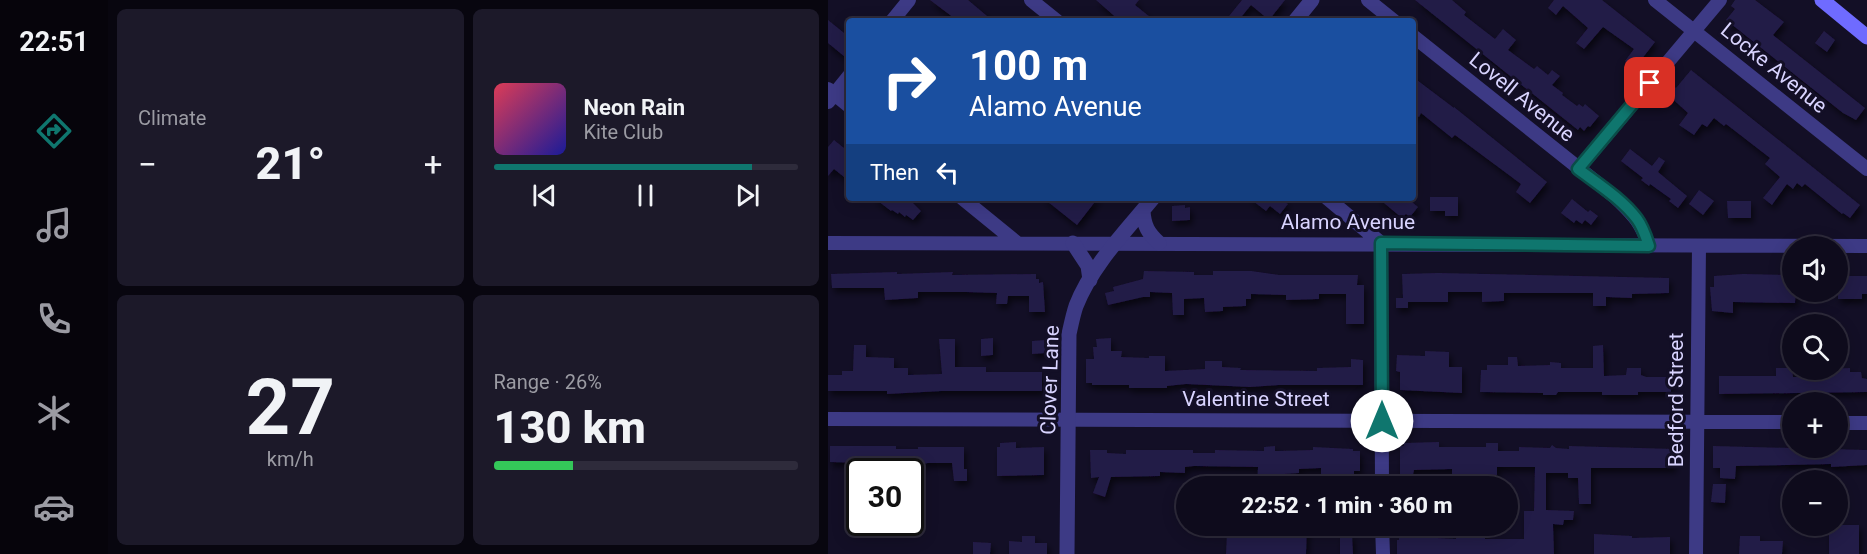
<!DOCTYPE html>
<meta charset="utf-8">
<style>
body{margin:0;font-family:Roboto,sans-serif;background:#1c1929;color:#f1f3f6;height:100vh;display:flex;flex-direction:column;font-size:22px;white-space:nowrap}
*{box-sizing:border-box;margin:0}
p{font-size:20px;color:#9b9ba3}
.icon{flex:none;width:33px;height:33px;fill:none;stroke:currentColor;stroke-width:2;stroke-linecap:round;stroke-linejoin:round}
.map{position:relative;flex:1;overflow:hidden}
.sheet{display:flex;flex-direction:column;gap:9px;padding:9px;background:#08060f;width:720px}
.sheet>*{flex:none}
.top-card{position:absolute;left:18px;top:18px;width:570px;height:183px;border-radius:6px;box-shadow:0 3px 15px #0003,0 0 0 2px #2e2b3b;background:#1a4fa0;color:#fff;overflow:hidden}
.tools{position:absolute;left:954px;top:236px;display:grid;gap:12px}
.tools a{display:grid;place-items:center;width:66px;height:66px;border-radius:50%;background:#0e0b1c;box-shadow:0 3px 15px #0003,0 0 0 2px #2e2b3b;font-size:30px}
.speed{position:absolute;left:18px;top:458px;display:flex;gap:12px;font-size:30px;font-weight:700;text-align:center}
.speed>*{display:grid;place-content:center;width:78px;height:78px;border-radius:50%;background:#0e0b1c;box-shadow:0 3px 15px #0003,0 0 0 2px #2e2b3b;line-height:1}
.speed .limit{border:3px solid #111;border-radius:9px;background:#fff;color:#111}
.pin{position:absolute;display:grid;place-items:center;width:51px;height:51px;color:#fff;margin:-26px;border-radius:12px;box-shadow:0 3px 9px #0006}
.me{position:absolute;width:66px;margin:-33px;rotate:0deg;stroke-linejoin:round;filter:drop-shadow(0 0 4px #0008)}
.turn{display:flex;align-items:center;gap:21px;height:126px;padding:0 24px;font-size:27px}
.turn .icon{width:78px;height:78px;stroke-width:2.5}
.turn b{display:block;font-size:42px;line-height:51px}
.then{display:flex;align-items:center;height:57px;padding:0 24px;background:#0003;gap:12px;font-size:22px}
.big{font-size:45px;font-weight:800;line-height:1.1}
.sheet .widget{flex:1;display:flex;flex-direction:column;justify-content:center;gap:9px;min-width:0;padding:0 21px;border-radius:9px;background:#1c1929}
.sheet .dial{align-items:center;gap:0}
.dial b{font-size:78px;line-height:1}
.song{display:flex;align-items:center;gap:18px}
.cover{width:72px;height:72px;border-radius:9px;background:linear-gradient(135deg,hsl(350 70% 55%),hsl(240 70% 35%))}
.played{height:6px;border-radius:3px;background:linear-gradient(90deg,#0f766e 85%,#2e2b3b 85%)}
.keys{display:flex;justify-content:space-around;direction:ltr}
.heat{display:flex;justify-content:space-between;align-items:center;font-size:33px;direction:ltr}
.charge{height:9px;border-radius:4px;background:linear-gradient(90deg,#34c759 26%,#2e2b3b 0)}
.sheet .tiles{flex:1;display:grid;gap:9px;grid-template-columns:repeat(2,1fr)}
.trip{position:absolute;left:348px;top:476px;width:342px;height:60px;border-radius:30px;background:#0e0b1c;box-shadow:0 3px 15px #0003,0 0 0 2px #2e2b3b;font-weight:800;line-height:60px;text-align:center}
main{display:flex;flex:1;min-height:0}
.tab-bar{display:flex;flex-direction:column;width:108px;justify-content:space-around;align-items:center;background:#06040b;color:#9b9ba3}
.tab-bar .icon{width:42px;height:42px}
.tab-bar .selected{color:#0f766e}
.tab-bar b{font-size:27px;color:#f1f3f6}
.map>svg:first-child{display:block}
</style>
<main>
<nav class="tab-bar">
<b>22:51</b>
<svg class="icon selected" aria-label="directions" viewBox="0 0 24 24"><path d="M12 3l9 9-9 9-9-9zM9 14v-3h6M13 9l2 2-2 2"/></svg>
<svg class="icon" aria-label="music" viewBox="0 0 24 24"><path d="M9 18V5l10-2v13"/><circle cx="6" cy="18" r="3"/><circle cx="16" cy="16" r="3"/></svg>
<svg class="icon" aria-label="phone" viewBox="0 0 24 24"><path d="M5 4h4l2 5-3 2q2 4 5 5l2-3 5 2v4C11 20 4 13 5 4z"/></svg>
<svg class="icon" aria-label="climate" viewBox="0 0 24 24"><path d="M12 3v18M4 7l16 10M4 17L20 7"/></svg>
<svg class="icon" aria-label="car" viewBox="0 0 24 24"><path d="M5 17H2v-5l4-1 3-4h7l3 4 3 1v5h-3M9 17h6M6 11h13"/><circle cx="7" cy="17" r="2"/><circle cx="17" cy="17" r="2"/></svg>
</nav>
<section class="sheet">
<div class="tiles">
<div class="widget"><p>Climate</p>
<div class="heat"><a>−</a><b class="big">21°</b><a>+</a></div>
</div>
<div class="widget">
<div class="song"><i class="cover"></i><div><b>Neon Rain</b><p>Kite Club</p></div></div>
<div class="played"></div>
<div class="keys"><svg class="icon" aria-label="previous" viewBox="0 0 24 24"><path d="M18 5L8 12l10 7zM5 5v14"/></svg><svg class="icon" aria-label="pause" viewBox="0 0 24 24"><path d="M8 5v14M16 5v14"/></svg><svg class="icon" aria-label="next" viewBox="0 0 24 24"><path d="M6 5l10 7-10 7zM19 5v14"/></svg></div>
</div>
<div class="widget dial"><b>27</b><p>km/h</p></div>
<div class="widget"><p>Range · 26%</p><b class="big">130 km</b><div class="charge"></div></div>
</div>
</section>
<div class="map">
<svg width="1039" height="554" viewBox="0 0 1039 554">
<defs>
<filter id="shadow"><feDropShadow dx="2.5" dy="4.5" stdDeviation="3" flood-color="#0009"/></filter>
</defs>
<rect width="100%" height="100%" fill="#130f26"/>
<path fill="#241b47" filter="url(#shadow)" d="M102,0H140L165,21H130Z
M268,0H311L307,5L327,21H292Z
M414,0H457L441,20L423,5L410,21H397Z
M587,0H624L638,12L636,15L667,39L675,29L688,40L680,50L706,69L709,66L720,75L724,70L732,76L724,85L735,93L734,95L749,106L751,104L755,107L757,104L771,116L762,127L760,126L756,131L752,127L750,130Z
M726,0H774L827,42L806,69L797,61L806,49L775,27L756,49L748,43L760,28L735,6L728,15L720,8Z
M907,0H927L956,22L945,35L1037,108L1028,120L1015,113L898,20L907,9L903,6Z
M0,20L21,37V51L17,57L0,43Z
M996,31L1007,40L999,52L987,43Z
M863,70L1032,205L1022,218L1015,213L1014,214L977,184L974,187L969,183L965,189L959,184L944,205L935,198L952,177L937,164L942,158L898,124L896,126L886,118L879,127L874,124L866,135L851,125L860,113L839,94L846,86L848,88Z
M585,77L626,108V107L719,182L702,203L688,192L693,184L627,135L624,138L593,113L591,117L585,113Z
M6,140L21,152V181L6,169L0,176V147Z
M802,149L824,166L831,157L837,161L830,172L859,196L850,208L841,201L843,199L822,184L821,186L813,180L815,178L793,161Z
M871,190L886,201L875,215L861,204Z
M602,197H630V216H617V211H602Z
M46,198H80L93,211L85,220L78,215L77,217L71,212L70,214L64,210L63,211Z
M215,198H244L249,202L253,198H270L249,225Z
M421,198H451L460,204L452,214L442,206L438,211Z
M550,198H579L590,207L582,217L578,214L574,218Z
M744,199L760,212L762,210L770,216L763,225L757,220L754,224L748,220L746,223L733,213Z
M899,201H923V218H900Z
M357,205V208L362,207V220L344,221V206Z
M316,271L366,272V275H385V271H423L451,275H530L529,285H536V324H518V294H491V299L458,300V295L423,294V299H418V306L395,307V311L377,312L376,298L356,299V315H345L344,293L322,292V297H315L280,305L277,293L286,291L285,287L315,279Z
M69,272V274L125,272L124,275L208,274V279H211V283L215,282L217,312H201V296H180L179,304H168L169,293L138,292H90V298L57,300L56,288H4L3,274Z
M610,273L841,278V293L804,294V298L778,297V306H765V293H676V301L654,302V292H620V302H580V308H568V298H575L574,274Z
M915,274L962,275V279L964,280V291H968L967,303L905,302V313L884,311L882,287H886V276Z
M1010,276H1039V294H1034V299H1010Z
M165,338V355L153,356V339Z
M283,338V351H294L293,357L321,358V356H337V371L377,369V361H394V367L413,368L412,370L489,371V368L523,367V359L535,360V385H451L422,387L358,384L339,386V388H301V385H264V383H258V359H266L265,347H269L268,339Z
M111,339H127V367H158V372H214V391H114L59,394V391H0V375H14V371H25L26,345H38V357L66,358V368H80V375L114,374Z
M218,340V353L204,354V341Z
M775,345L776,376L798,375L799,368H813V375L818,377H843V392H810V395H774V392H730L728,395H715V393L652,392L653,370H659V365H680V357H689L690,366L722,365V362L733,363V368H765V346Z
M597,351L621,352V367H634V393L572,390V372L568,371L569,355L597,356Z
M948,368H964L965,377H998V369L1022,368V372H1033L1034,378L1039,379V392L891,394V376H948Z
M188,442V448L216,447V475L169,476V447H172V443Z
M611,442V447H658V443H670V451H691V447L722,448L724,445L728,448L741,449V446L846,449V468H763V504H751L750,478H740V473H718V510L746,511L745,520H736L735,525L725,524L726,554H569V540H571V536H582V525H592V534H609V538L628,539V532H657V539H696V511H706L707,467H669V475L637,474V476H624V469L586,470L584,479H572V446H576L575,443Z
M2,446H68V449H90V447H136V469H139V481H126L124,463H100L94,464L95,470L54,471V469H35V463L2,462Z
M447,446V451H450L485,450V447L525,449V451H532V471H526V475H493V468L471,469V473L441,475L440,486H429L430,467L366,466L357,467V473L332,472V476L283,477L277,497L265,493L271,477L263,478L262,450H279V453L298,454V450H365V453H387V450L436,451V447Z
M885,446L1039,450V465L1003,467V464L908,466L907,479L892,478V468H885Z
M885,484H898L897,503L883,502Z
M414,525H479L478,554H398L399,534L413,533Z
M1001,525H1031V554H1001Z
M766,534L804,536V538L842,537V554H766Z
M512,535H524L525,554H512Z
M194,536H207V543H219V554H181V541L194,542Z
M912,536H932V541H955L954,554H911Z
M145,542L163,543L162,554H145Z"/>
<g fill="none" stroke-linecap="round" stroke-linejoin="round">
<path stroke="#3d3a85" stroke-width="14" d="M203,0L229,21
M540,0L566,21
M827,0L1039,169
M64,21L81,0
M585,36L787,197C805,215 812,220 821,246
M0,89L21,106
M0,102L21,76
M750,169L892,0
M134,198L188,242
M499,198L553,243L554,486
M0,243L1039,246
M0,419L964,422
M1010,423H1039
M554,525L555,554
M868,554L871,246"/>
<path stroke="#3d3a85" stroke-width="15" d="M467,21L484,0
M315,211C316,226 320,233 331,243
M245,243L260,266L262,280
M239,554L241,334C243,325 245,315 248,306C264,265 298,231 325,198"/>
<path stroke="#6f6bff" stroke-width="15" d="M994,0L1039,37"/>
</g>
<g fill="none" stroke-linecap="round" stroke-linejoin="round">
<defs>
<path id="route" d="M554,421L553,243L821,246C818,237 815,227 809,219C794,199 770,184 750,169L822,83"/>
</defs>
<use href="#route" stroke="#0a4d48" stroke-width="15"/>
<use href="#route" stroke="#0f766e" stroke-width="10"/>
</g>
<g text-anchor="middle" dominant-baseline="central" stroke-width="6" stroke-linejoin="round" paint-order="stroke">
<g font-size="21" fill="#d9d4ff" stroke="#130f26">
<text transform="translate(946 68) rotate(39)">Locke Avenue</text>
<text transform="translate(694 97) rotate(39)">Lovell Avenue</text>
<text x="520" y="222">Alamo Avenue</text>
<text transform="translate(222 380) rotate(-88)">Clover Lane</text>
<text x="428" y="399">Valentine Street</text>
<text transform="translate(848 400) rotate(-90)">Bedford Street</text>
</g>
</g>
</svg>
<div class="tools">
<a><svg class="icon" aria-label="sound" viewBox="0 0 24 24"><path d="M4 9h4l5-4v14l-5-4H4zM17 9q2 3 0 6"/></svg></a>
<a><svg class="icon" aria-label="search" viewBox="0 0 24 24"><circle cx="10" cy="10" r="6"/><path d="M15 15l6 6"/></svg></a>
<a>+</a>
<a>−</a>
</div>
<div class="speed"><div class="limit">30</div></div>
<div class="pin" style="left:822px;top:83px;background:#d93025"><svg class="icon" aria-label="arrive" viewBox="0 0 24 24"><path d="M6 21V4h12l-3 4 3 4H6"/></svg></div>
<svg class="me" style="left:554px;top:421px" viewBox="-20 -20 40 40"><circle r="19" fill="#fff"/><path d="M0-13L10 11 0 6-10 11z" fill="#0f766e"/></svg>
<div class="trip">22:52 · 1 min · 360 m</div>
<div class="top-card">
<div class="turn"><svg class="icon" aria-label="right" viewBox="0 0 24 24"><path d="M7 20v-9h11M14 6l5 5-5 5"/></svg><div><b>100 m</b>Alamo Avenue</div></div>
<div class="then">Then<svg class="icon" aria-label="left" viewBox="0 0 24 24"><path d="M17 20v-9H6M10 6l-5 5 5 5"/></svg></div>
</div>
</div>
</main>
